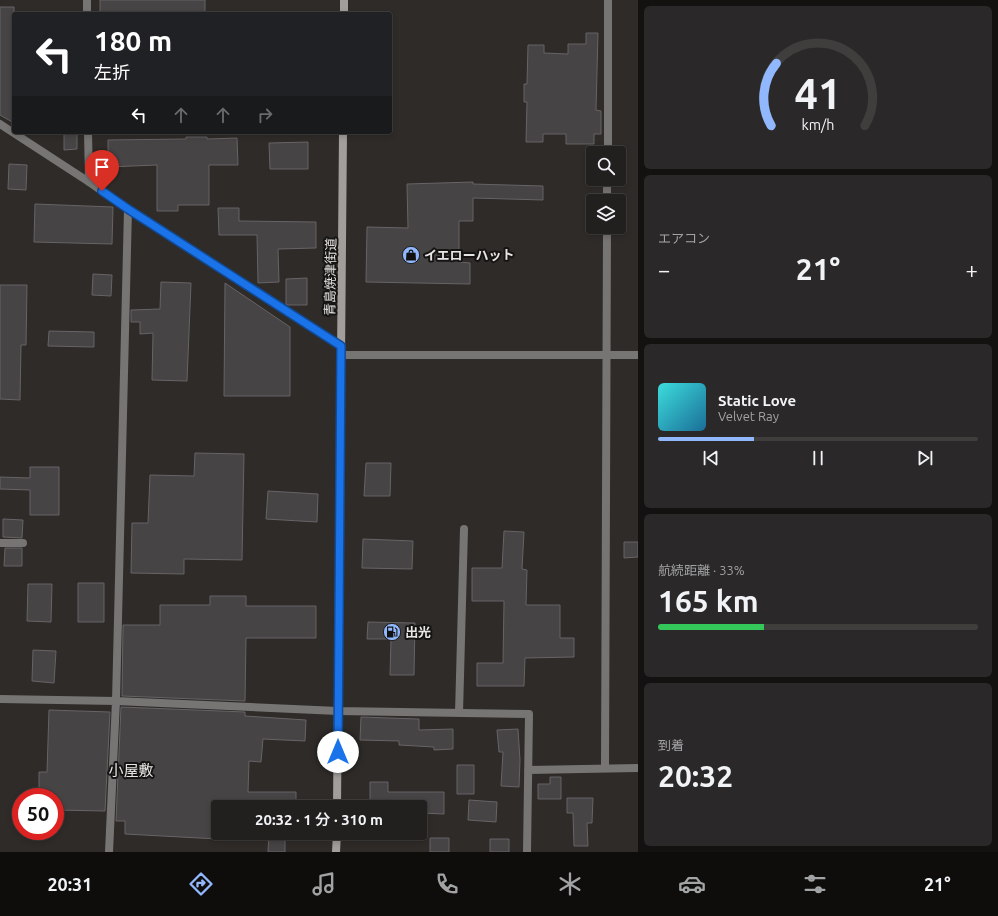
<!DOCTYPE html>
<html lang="ja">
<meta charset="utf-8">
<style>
body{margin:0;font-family:Ubuntu,"Noto Sans JP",sans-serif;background:#2a2828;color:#f1f3f6;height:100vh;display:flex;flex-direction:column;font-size:15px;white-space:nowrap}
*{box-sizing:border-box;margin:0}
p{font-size:13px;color:#a2a3a4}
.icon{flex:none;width:22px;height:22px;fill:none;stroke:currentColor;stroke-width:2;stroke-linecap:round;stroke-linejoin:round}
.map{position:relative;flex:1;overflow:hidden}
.drawer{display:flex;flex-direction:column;gap:6px;padding:6px;background:#131211;width:360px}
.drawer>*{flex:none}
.hud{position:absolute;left:12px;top:12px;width:380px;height:122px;border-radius:4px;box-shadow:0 2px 6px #0003,0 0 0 1px #3f3e3d;background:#202124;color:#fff;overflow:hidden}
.tools{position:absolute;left:586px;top:146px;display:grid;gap:8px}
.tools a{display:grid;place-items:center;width:40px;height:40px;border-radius:4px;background:#22201f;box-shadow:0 2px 6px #0003,0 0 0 1px #3f3e3d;font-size:20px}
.speed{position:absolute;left:12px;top:788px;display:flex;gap:8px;font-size:20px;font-weight:700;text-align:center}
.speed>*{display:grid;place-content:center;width:52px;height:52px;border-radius:50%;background:#22201f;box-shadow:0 2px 6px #0003,0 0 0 1px #3f3e3d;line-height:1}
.speed .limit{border:6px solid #d22;background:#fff;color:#111}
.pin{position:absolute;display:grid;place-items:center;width:34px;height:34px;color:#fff;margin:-41px -17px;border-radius:50% 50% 50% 0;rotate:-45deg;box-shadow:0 0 4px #0007}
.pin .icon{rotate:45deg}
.me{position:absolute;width:44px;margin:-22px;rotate:0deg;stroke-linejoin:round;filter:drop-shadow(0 0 3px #0008)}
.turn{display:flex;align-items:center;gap:14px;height:84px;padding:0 16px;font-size:18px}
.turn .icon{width:52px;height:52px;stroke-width:2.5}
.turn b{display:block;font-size:28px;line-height:34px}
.lanes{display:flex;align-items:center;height:38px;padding:0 16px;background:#0003;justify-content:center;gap:20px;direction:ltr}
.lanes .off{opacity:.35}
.big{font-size:30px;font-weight:600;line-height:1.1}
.drawer .card{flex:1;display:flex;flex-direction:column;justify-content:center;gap:6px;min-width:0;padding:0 14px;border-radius:6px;background:#2a2828}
.drawer .dial{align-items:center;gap:0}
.dial svg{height:104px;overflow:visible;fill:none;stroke:#3f3e3d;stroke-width:7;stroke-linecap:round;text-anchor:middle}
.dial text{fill:#f1f3f6;stroke:none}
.song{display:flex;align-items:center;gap:12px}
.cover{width:48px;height:48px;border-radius:6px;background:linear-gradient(135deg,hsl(180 70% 55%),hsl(200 70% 35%))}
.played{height:4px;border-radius:2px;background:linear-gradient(90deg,#91b8fd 30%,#3f3e3d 30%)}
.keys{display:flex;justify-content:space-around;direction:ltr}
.heat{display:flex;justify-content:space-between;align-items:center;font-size:22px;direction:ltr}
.charge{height:6px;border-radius:3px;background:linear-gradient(90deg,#34c759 33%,#3f3e3d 0)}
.trip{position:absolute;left:211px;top:800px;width:216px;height:40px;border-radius:4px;background:#22201f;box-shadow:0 2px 6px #0003,0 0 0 1px #3f3e3d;font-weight:600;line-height:40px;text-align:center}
.menu{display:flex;height:64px;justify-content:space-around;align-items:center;background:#0e0d0c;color:#a2a3a4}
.menu .icon{width:28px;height:28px}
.menu .selected{color:#91b8fd}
.menu b{font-size:18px;color:#f1f3f6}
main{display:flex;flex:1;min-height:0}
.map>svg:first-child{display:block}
</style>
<main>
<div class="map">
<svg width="638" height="852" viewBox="0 0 638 852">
<rect width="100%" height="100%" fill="#2e2b29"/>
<path fill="#474446" stroke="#676366" d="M100,0H205V14H100Z
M0,7H14V123L0,115Z
M586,33H598L596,110L601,111V134H594V144H566V134H543V142H526L527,102H524V84H527L528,45H544V53L568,54V44H586Z
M64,132H77V149L64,150Z
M186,137H207V139L237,138L238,165H209V205H178V211H157V165L108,167V140L186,139Z
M308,142V169H270L269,143Z
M9,164L27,165L26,190L8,189Z
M473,182V184L543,186V200L473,198V221H459V262L470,263V284L366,282L367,227L408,228L407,184Z
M35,204L113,207L112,244L34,242Z
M218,208H239V221L316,222V248L278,249L279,282L258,283L257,235H219Z
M93,274L112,275L111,296L92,295Z
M307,278V305H288L286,304V279Z
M161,282L191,283L187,381L152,380L153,333L140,334V322H131V310L160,309Z
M225,283L290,327V396H224Z
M0,285H27L26,345H21L20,400L0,399Z
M49,331L94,332V347L48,346Z
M195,453L244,454L242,560L184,559V574L131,573L132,523H148L150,475L194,476Z
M366,463H391L390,496H364Z
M30,467H59V515H30V490L0,489V477L30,478Z
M268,491L318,494L317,522L266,519Z
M3,519L23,520L22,538L3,537Z
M504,531L524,532L522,569L527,570L526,605H560V638H574V657L525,658L524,686H477V663H503L504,601H472V568H502Z
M363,539L413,541L412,569L362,568Z
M624,542H638V557L624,558Z
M5,548H22V566H4Z
M78,583H104V622H78Z
M28,584H52L51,622L27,621Z
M210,596H246V606H316V638H246L245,701L122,696L123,625H160V605H210Z
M368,622L415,623L414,675H390L391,639H367Z
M33,650L56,651L54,683L32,681Z
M121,707L245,712V716L306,720L305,741L263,739L261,762L249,761L248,792H296V807H218V839L125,834V821H116Z
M49,710L110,712L105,811L55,810V797H39V772H47Z
M361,717L419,719V730L453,729V749L434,750V747L399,745V741L360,740Z
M518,729L520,760L519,787L501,786L503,752H499L497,730Z
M457,765H474V794H457Z
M550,777H561V799H538V784H550Z
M370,782H388V792H444V814L420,813V807H370Z
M567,798H593L592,823H587L588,846H574L573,813H567Z
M469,800L497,802L496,822L468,820Z
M269,833H285V852H268Z
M430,838H449V852H430Z
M490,839H509V852H490Z"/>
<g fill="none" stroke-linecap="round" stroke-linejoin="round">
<path stroke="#767573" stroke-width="8" d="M87,0V14
M0,124L89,182L128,209L341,346
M88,132L89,182
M608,153V0
M607,201V179
M341,355H638
M0,543H23
M0,699L116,701L338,711L529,714L527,852
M459,713L464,529
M605,768L607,227
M528,770L638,768
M109,852L116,701L128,209"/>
<path stroke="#a19e9c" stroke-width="8" d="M344,14V0
M337,807L343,132
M336,852L337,833"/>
</g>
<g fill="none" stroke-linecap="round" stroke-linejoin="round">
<defs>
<path id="route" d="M102,191L128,209L341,346L338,752"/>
</defs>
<use href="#route" stroke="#114b97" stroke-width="10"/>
<use href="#route" stroke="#1a73e8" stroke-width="7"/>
</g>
<defs>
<symbol id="shop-disc" viewBox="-11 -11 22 22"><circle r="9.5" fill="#91b8fd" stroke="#151413"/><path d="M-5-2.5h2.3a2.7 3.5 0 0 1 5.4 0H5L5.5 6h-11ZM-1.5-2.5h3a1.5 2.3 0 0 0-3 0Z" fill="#111"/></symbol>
<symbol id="fuel-disc" viewBox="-11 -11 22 22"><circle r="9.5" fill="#91b8fd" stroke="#151413"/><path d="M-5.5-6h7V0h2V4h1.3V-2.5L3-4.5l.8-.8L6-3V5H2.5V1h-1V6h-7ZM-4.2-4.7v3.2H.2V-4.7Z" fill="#111"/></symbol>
</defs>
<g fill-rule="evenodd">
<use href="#shop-disc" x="401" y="245" width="20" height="20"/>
<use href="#fuel-disc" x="382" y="622" width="20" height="20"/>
</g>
<g text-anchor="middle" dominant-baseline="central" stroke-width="4" stroke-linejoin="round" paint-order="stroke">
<g font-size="13" font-weight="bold" fill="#e8e6e4" stroke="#151413" text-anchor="start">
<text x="424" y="255">イエローハット</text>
<text x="405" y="632">出光</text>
</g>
<g font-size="13" fill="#e8e6e4" stroke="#151413">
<text transform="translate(330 277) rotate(-89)">青島焼津街道</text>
</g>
<g font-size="15" fill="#e8e6e4" stroke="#151413">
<text x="131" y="770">小屋敷</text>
</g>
</g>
</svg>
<div class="tools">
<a><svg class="icon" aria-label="search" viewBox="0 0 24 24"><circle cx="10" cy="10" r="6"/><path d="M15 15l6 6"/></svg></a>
<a><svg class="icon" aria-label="layers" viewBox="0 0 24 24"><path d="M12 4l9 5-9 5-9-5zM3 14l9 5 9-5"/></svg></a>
</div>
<div class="speed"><div class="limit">50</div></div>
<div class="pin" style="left:102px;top:191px;background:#d93025"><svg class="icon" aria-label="arrive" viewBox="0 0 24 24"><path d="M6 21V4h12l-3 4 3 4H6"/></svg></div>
<svg class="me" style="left:338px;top:752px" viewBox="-20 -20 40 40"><circle r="19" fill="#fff"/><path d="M0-13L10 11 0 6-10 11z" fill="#1a73e8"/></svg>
<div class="trip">20:32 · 1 分 · 310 m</div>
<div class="hud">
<div class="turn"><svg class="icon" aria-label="left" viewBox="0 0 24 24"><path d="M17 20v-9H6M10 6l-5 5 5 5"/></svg><div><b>180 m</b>左折</div></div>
<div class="lanes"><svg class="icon" aria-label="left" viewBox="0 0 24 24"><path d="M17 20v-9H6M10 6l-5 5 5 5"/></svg><svg class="icon off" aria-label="ahead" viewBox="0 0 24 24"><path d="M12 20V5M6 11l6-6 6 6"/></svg><svg class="icon off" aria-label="ahead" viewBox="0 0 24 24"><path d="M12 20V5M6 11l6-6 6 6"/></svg><svg class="icon off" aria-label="right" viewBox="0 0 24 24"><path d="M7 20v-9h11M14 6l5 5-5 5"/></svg></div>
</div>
</div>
<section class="drawer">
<div class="card dial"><svg viewBox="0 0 100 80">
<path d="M14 69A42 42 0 1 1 86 69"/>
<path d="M14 69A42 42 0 0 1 18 21" stroke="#91b8fd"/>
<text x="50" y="56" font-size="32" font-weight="700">41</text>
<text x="50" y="72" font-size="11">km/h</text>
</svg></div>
<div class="card"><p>エアコン</p>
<div class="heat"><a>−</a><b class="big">21°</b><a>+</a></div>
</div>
<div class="card">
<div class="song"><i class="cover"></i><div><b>Static Love</b><p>Velvet Ray</p></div></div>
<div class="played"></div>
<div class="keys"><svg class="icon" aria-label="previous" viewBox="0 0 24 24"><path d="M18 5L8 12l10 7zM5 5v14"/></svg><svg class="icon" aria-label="pause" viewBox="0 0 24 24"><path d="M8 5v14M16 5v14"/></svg><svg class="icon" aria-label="next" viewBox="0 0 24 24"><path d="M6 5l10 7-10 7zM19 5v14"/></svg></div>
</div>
<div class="card"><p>航続距離 · 33%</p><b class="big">165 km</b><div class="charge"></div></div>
<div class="card"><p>到着</p><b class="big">20:32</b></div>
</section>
</main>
<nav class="menu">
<b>20:31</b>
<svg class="icon selected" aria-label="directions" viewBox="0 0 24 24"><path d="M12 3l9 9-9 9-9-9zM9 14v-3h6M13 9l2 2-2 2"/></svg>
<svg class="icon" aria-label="music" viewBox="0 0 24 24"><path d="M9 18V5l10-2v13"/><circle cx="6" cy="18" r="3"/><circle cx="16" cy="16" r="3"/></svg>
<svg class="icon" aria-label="phone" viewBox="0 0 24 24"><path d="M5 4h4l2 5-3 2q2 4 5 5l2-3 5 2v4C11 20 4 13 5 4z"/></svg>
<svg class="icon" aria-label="climate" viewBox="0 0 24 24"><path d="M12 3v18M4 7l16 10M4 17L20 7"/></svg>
<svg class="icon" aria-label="car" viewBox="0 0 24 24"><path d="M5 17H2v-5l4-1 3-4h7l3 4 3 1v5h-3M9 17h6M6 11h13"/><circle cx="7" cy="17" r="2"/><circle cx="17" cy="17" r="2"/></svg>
<svg class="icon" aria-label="filters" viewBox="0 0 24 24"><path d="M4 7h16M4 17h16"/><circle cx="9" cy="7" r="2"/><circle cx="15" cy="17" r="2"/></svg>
<b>21°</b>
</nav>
